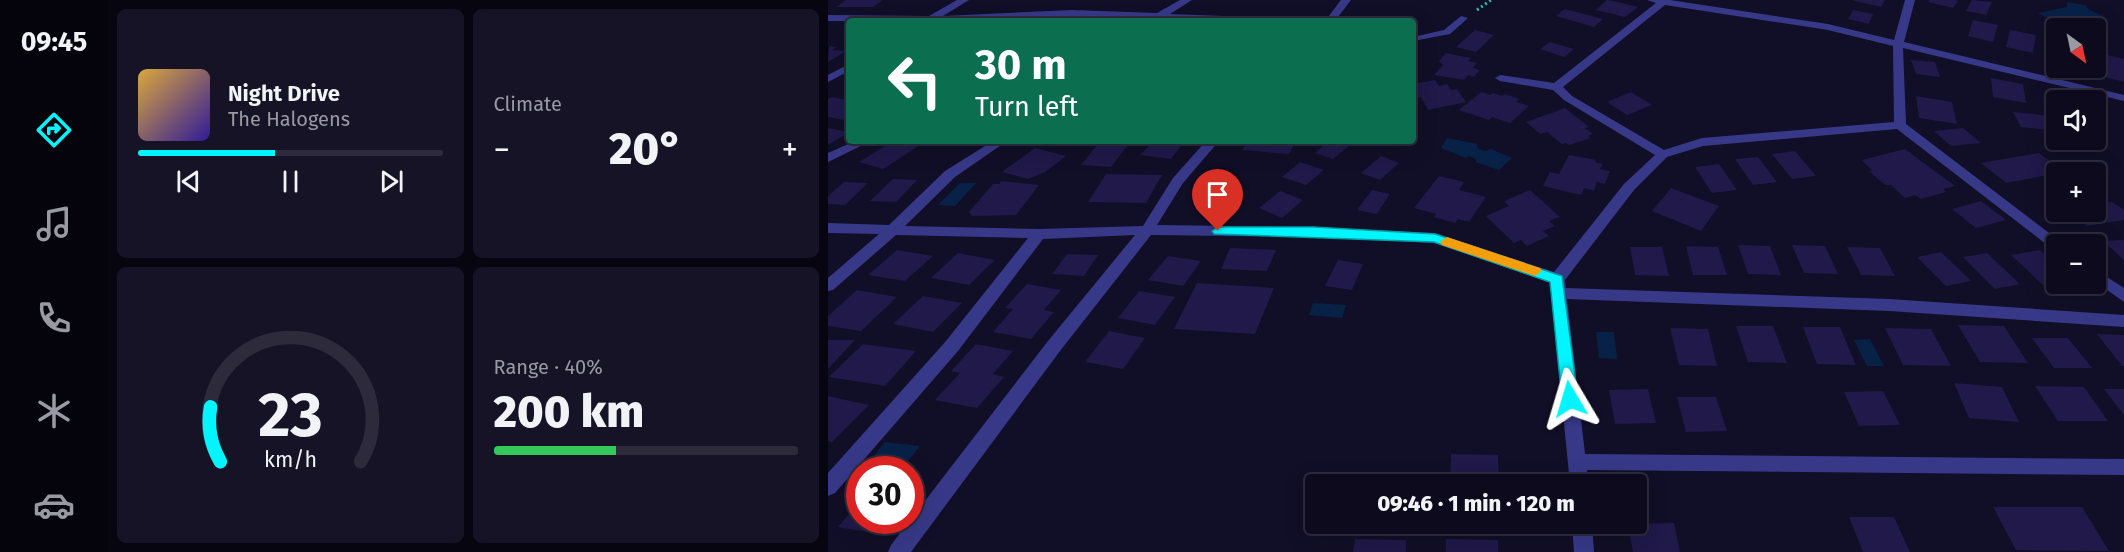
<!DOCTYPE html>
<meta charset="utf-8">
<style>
body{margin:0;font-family:"Fira Sans",sans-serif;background:#161326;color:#f1f3f6;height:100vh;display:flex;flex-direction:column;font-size:22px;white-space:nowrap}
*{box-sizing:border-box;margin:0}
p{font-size:20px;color:#9a9aa4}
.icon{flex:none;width:33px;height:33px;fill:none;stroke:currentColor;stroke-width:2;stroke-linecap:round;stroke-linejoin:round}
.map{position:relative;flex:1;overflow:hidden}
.panel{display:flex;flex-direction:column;gap:9px;padding:9px;background:#070610;width:720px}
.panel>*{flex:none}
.banner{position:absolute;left:18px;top:18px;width:570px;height:126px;border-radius:6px;box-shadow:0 6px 24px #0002,0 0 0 2px #2d2b3b;background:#0b6e4f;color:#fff;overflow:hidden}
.needle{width:39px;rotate:147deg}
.tools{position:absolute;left:1218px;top:18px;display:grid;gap:12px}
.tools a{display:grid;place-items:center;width:60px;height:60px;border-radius:6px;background:#0d0a1d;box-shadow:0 6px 24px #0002,0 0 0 2px #2d2b3b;font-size:30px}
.speed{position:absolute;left:18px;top:456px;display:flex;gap:12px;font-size:30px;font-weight:700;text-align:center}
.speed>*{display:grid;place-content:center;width:78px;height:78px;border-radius:50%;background:#0d0a1d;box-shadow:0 6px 24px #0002,0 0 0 2px #2d2b3b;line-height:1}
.speed .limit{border:9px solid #d22;background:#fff;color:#111}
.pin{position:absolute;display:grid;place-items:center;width:51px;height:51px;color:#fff;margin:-62px -26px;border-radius:50% 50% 50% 0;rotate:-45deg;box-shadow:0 0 6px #0007}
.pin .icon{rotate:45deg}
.me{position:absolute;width:66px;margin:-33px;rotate:353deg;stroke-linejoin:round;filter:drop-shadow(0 0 4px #0008)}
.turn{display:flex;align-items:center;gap:21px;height:126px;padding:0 30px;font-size:27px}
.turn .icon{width:78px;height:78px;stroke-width:2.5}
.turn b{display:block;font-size:42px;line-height:51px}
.big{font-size:45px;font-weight:800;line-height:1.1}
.panel .tile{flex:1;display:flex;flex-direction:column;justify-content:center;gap:9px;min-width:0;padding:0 21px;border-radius:9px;background:#161326}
.panel .dial{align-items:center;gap:0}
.dial svg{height:156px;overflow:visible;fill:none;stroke:#2d2b3b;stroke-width:7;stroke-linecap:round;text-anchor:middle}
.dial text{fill:#f1f3f6;stroke:none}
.song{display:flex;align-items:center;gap:18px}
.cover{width:72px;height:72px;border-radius:9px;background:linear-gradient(135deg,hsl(40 70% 55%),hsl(250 70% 35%))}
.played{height:6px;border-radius:3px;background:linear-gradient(90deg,#00f5ff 45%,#2d2b3b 45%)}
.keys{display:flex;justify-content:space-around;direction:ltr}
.heat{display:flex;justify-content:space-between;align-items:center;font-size:33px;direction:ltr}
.charge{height:9px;border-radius:4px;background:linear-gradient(90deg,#34c759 40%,#2d2b3b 0)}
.panel .tiles{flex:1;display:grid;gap:9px;grid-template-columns:repeat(2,1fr)}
.trip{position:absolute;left:477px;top:474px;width:342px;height:60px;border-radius:6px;background:#0d0a1d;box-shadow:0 6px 24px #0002,0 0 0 2px #2d2b3b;font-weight:800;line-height:60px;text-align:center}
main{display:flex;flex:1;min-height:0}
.tab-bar{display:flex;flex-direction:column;width:108px;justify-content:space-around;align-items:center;background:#05040c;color:#9a9aa4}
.tab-bar .icon{width:42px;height:42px}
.tab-bar .on{color:#00f5ff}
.tab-bar b{font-size:27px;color:#f1f3f6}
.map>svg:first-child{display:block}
</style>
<main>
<nav class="tab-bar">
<b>09:45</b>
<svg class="icon on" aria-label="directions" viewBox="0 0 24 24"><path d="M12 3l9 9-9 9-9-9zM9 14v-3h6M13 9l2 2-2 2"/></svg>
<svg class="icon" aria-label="music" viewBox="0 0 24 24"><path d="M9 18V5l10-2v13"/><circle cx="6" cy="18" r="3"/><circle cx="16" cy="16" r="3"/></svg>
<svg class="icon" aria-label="phone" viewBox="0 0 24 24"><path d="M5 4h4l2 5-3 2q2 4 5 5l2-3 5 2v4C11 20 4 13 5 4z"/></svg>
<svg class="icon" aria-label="climate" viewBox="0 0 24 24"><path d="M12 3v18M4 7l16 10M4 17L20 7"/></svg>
<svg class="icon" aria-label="car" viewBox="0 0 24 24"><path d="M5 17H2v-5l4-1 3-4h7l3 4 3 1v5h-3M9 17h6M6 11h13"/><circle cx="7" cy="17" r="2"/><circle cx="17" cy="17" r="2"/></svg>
</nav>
<section class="panel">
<div class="tiles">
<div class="tile">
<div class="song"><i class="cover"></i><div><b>Night Drive</b><p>The Halogens</p></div></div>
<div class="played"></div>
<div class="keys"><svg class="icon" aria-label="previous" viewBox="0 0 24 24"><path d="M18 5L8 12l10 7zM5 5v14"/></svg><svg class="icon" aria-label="pause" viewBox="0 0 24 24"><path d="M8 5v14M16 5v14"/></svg><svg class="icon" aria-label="next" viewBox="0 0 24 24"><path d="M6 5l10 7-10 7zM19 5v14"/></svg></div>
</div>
<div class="tile"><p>Climate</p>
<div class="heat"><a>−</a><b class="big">20°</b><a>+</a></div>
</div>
<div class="tile dial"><svg viewBox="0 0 100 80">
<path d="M14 69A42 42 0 1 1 86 69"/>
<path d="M14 69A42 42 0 0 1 9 41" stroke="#00f5ff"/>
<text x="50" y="56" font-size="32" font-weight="700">23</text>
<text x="50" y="72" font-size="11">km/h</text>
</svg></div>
<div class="tile"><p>Range · 40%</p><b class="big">200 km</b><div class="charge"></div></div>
</div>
</section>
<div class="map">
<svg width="1296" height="552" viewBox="0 0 1296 552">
<rect width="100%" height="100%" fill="#110e27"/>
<path fill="#082247" d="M1239,2L1257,5L1260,9L1276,17L1236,26L1210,13L1239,7Z
M619,138L649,144L650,149L658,151L663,149L684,158L671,170L648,162V159L641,156L638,158L613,148Z
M132,183H148L127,206L110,205Z
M485,303L518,305L514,318L481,315Z
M768,332H786L789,359L771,358Z
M1042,339L1056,366H1039L1026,340Z
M57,442L92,446L74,468L40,463Z"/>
<path fill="#201949" d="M18,0H55L45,7H8Z
M779,0H781L810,7L797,17L768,10Z
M1023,0H1057L1053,7Z
M1102,0H1127L1130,1L1125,8L1100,2Z
M1144,0L1164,2L1158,15L1138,11Z
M737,9L775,19L766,27L728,16Z
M1025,10L1045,14L1041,24L1020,19Z
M1145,20L1170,25L1165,42L1140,36Z
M647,30L666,35L648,52L628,47Z
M1182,30L1208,35L1205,53L1178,47Z
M1224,40L1228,41V60L1222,58Z
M722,42L746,49L736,57L712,49Z
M1,46L9,47L4,50L18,51L0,62Z
M618,53L643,58L640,61L649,63L645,68L652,70L646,77L640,75L636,80L606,75L615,65L611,61Z
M1271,53L1296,59V82L1269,75Z
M1083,60L1107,62L1112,77L1088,74Z
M1163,78L1195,84L1198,103L1165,97Z
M607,80L611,86L619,84L623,90L629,89L638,102L600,110L593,97L587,99L585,84Z
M653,92L662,95L665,93L674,96L677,94L691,99L688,102L701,106L682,123L664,117L661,120L631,110Z
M803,92L824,105L799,115L779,102Z
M1088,96L1124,102L1129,124L1091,118Z
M3,97L21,100V121L0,117V99Z
M737,108L761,127L757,128L765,134L760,136L762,138L741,145L738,143L734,144L719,132L712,134L698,122Z
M1185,112L1225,116L1228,122V131L1193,127Z
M0,128L21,132L0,145Z
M1135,128L1153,143L1123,146L1106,131Z
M65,141H98L55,169L31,162Z
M272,141H303L283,167L253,165Z
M326,141H357L343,159L312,155Z
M420,141H471L469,146L466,145L461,154L414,150Z
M501,141H514L523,144L505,159L487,153Z
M207,148L238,156L217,172L200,179L174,172Z
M1077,149L1127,186L1115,189L1118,192L1093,199L1087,195L1077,198L1063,185H1057L1041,171H1044L1034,160Z
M967,151L988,176L964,179L944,154Z
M1211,153L1236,172L1178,183L1153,163Z
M741,155L768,160L767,162L775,164L772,169L782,171L777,184L769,182L766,191L756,188L753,195L715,186L722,172L731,174Z
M553,156L571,163L552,180L533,173Z
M930,157L949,182L925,185L907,159Z
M472,162L496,170L478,185L454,177Z
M891,164L909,190L884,193L867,167Z
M278,174L334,175L318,203L260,202Z
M611,176L636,182L631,190L658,197L641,222L630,219L627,223L606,217L608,214L586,208Z
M65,179L89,180L68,202L42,201Z
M173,181L211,185L188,215L144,216L141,212L165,184H171Z
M16,182L40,183L17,205L0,204V196Z
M843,188L891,206L873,231L824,211Z
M544,190L562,194L549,214L529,210Z
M702,190L732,217L721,221L727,226L715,231L721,236L699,246L693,240L686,243L658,216L681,206L676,201Z
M452,191L475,200L454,218L431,208Z
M1153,201L1178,220L1148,228L1124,209Z
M1284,202L1296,210V220L1259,226L1242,212H1268V204Z
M1296,240V260L1275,241Z
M910,245L942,246L953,275L920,274Z
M964,245L997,246L1010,274L976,273Z
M858,246L890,247L899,275H865Z
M802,247H834L841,276L807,275Z
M1019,247L1052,248L1067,276L1033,275Z
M402,248L448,250L439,271L393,269Z
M69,250L105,256L77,281L40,275Z
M1212,250L1228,265V284L1216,286L1183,255Z
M1113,252L1143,281L1118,286L1089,257Z
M130,253L167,260L141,285L103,278Z
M1159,253L1192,284L1167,289L1135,257Z
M239,254L270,255L256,276L224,274Z
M340,256L373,261L355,286L320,280Z
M510,260L535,264L524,290L497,286Z
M369,283L446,288L427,334L346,329Z
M199,284L233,290L216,310L226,312L203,339L165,332L185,309L177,308Z
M29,290L69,297L33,331L0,326V316Z
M311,291L347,297L327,325L290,318Z
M95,296L134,303L105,332L65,324Z
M1130,325L1176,326L1200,363L1152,362Z
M908,326H945L959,363L920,362Z
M975,327H1012L1028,365L989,364Z
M842,328L880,329L889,366L851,365Z
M1057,328L1103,329L1123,366L1075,365Z
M281,331L317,338L295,369L257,362Z
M1269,334L1296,335V366H1294Z
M1204,338H1240L1264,368H1226Z
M0,340H27L0,369Z
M35,344L88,351L57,386L1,377Z
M148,344L185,351L165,374L176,377L149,408L107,400L132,373L123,371Z
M1126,383L1174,387L1191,422L1141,418Z
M1207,386L1256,387L1280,421H1230Z
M820,389L828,423L787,424L781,390Z
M1276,389H1296V415Z
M1055,391L1072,425L1031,426L1016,392Z
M0,396L41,405L4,442L0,441Z
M849,397H888L899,431L858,432Z
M623,454L670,455L671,484H622Z
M32,501V520H63L52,534L10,527Z
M1165,507H1254L1281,551L1188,550Z
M1021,517H1066L1082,552H1035Z
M846,523L852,552H805L800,524Z
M527,539L578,540V552H525Z
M618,539L670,540V552H618Z"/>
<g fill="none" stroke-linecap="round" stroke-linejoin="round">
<path stroke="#29beac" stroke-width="3" stroke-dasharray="2 3" stroke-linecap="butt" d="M649,10L663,0"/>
<path fill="#373988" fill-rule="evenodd" d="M633,16L640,18L622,34L585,41V37L616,30Z"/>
<path fill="#373988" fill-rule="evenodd" d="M129,0H141L115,16L244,10L329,13L352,0H364L342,14L449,18L454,21H375L244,16L122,21H0V15L101,16Z
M513,0H523L507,21H497Z
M819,0H842L1000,24L1066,40L1077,0H1087L1076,42L1296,95V101L1075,48L1078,124L1233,242L1235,244H1228V250L1223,248L1069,129L875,146L839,157L806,190L737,280L738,288L1061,299L1296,315V327L1061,311L739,299L757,454L1296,459V475L759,470L760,484H742L722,282L606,243L485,237L323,235L232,351L83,552H60L63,545L220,341L307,235L215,239L130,351L7,493L0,496V473L118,341L200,238L68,235L5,290L0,291V278L51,234L0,233V223L61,225L117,171L165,141H179L127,177L77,226L211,229L315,226L345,178L378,141H391L355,183L329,225L485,227L607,233L726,272L796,184L827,155L736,100L725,90L672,81L667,78L672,75L726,83L828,3ZM837,5L1000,30L1065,46L1066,122L874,138L836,150L744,96L735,87Z
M21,64V71L0,82V75Z
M27,141H43L0,162V153Z
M1268,270L1296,288V302L1268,282Z
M744,524H764L766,552H746Z"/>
</g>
<path fill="#00f5ff" stroke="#009fa6" stroke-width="1.5" d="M390,227H485L607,234L734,276L750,399L747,404L742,406L736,404L734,399L722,282L606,242L386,234L384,231Z"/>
<path fill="#f59e0b" d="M619,237L712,268L714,271L707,276L614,245L612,242Z"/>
</svg>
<div class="tools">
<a><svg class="needle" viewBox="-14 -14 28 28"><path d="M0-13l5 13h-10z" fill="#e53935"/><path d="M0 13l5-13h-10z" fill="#9a9aa4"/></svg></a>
<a><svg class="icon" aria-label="sound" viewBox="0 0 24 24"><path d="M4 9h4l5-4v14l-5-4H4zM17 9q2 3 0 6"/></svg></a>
<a>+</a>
<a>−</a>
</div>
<div class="speed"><div class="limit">30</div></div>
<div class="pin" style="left:390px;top:231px;background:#d93025"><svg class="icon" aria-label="arrive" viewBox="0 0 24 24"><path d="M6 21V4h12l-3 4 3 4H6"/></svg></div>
<svg class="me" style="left:742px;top:399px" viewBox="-20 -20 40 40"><path d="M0-17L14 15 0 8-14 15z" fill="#00f5ff" stroke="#fff" stroke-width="4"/></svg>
<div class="trip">09:46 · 1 min · 120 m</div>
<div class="banner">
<div class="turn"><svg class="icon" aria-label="left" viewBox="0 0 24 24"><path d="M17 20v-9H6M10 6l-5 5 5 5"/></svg><div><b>30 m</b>Turn left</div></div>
</div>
</div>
</main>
